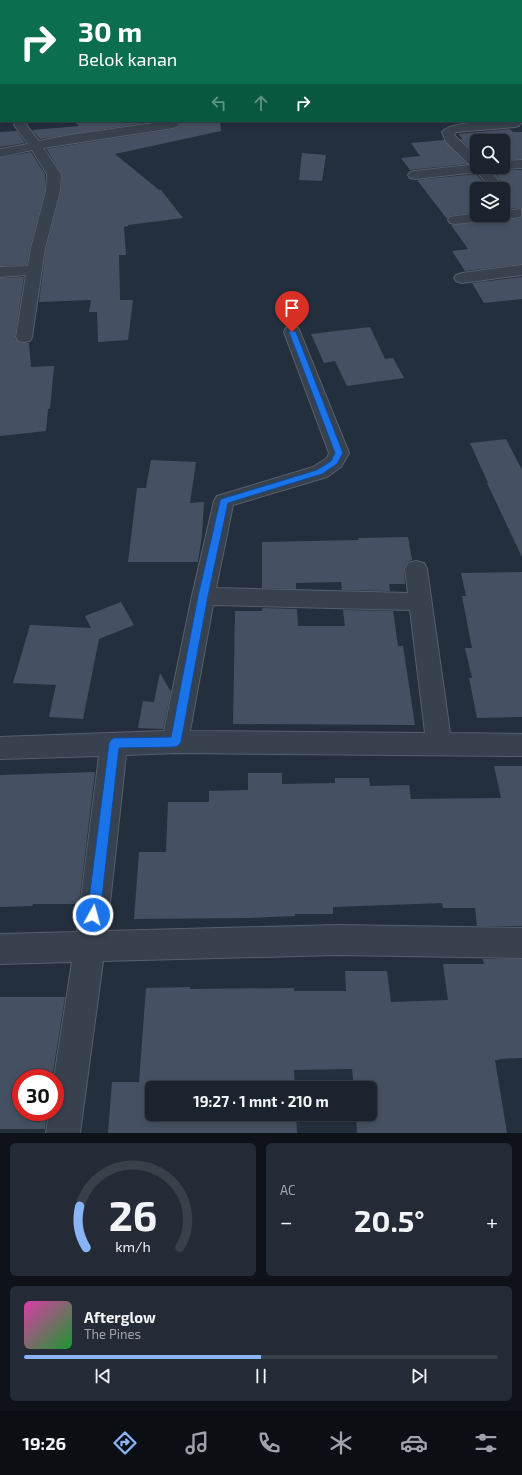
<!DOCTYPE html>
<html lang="id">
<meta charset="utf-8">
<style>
body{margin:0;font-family:"Exo 2",sans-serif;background:#242b36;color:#f1f3f6;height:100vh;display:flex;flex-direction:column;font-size:15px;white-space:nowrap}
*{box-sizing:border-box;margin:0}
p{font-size:13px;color:#a0a4aa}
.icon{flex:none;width:22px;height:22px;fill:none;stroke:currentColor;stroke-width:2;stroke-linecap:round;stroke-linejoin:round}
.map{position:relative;height:1133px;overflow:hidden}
.details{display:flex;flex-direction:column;gap:10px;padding:10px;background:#0f1319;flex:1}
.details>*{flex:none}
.hud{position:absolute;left:0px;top:0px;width:522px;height:122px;box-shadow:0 2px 6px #0003,0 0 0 1px #39404a;background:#0b6e4f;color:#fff;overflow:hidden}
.buttons{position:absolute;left:470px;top:134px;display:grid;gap:8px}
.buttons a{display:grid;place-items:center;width:40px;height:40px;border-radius:6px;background:#1b232e;box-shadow:0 2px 6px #0003,0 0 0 1px #39404a;font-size:20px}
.speed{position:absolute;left:12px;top:1069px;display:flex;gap:8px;font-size:20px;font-weight:700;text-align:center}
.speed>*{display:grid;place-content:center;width:52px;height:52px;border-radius:50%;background:#1b232e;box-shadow:0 2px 6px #0003,0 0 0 1px #39404a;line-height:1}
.speed .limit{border:6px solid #d22;background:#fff;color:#111}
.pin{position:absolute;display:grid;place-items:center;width:34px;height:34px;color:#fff;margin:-41px -17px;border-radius:50% 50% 50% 0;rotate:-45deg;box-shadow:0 0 4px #0007}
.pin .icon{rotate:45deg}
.me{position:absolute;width:44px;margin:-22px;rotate:7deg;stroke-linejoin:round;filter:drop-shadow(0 0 3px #0008)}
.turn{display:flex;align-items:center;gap:14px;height:84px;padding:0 12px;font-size:18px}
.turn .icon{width:52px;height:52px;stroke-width:2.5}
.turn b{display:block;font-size:28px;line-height:34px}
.lanes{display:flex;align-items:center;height:38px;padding:0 12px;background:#0003;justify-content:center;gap:20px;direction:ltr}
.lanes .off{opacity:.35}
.big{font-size:30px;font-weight:700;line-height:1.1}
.details .widget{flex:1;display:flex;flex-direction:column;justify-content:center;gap:6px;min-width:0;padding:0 14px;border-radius:6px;background:#242b36}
.details .dial{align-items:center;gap:0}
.dial svg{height:104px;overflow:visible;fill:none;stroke:#39404a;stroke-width:7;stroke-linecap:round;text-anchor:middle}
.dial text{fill:#f1f3f6;stroke:none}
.song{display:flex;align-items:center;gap:12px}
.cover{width:48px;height:48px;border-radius:6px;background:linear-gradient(135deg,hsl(320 70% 55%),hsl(130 70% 35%))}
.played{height:4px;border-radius:2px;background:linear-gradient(90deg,#8ab4f8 50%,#39404a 50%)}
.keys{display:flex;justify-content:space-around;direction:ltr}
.heat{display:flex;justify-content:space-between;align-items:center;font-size:22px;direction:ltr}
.details .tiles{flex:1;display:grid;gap:10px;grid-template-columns:1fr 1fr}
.widget:last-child{grid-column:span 2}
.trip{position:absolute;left:145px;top:1081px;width:232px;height:40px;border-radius:6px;background:#1b232e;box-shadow:0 2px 6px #0003,0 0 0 1px #39404a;font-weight:700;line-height:40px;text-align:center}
.tabs{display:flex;height:64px;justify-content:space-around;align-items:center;background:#0b0e12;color:#a0a4aa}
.tabs .icon{width:28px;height:28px}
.tabs .active{color:#8ab4f8}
.tabs b{font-size:18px;color:#f1f3f6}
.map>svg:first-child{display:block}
</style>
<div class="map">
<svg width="522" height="1133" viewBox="0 0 522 1133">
<rect width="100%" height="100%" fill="#242f3e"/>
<path fill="#455162" d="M74,121H157L40,139L32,130L79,126Z
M179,121H220L221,131L115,154L159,190H161L183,218L128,225V226L124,227L126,255H119L120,300H133L128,340L98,342L97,312H89L91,300L39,302L46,248L61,191L62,174L46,149L173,129L177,128L180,125Z
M510,129L513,132H522V159L503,160V141H477V155L460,139H463L458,134Z
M17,131L25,143L0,147V132Z
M444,140L467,164L410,170L401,158L420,156L411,143Z
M31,152L45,174V191L30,248L27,265L0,266V158Z
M302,153L326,155L322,181L299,180Z
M492,167H497L503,170H522V208L503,209V193H505L508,189L491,169Z
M476,174L490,189H477V212L450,216L447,219L417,180Z
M522,218V264L465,271L452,251L468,249L451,225Z
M24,277L15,338L18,342L29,343L31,367L54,366L50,409H48L46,431L0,436V278Z
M522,277V299L484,303L472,283Z
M370,327L385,359L393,358L404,378L347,386L335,361L324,363L311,334Z
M506,439L522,470V557L487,483H488L470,443Z
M151,460L196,462L190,503L204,502L202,535L198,562H128L137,488H146Z
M408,537L412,560L407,562L404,568L405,584H389L390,591L342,590L341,582L296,583V589L262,588V542L359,540L358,538Z
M522,572V717L477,718L469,678H472L465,648H472L462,596H466L461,573Z
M121,602L134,625L99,639L83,719L49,717L56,685L13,683L30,625L91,628L85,616Z
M262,608L297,609L298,626H345L343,610L393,611L398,646H403L415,725L233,724L235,611H262Z
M160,673L171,692L163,729L138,728L143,701L154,702Z
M494,766H522V926H477L475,908H443L442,903L333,907V914H295V916L247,918L134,919L139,852H166L168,802H209V791L248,790V773H282V784L335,783V778H369L370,786L409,785L411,799L501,798Z
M95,772L79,904H33L32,906L0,907V775Z
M483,959H522V1058L499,1059V1060H495L507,1133H357L356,1114H370V1088H354L352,1069L294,1070L295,1088H152V1114H296L297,1133H108L112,1082H139L146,988L190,987V989L294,988V991H346L345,971H387L391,1002L448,1000L443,964H484Z
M0,997H65L52,1078H21V1112H47L45,1129H0Z"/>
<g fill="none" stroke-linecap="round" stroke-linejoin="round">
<defs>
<path id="minor" d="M65,0H81L82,1H66Z
M92,0H102L91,1Z
M402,0H412L413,1H403Z
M423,0H437L422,1Z
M474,0H484L485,1H475Z
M0,105H1V113H0Z
M16,121H28L26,125L39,141L70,135L168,121H177L179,124L177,127L173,128L43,148L61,174L60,191L45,248L32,337L30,341L24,342L18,341L16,337L26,275L0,277V267L28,266L31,248L46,191L47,174L32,150L0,157V149L28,144L14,125Z
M498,121H520L521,123L519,126L515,127L456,132L454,135L477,157V167H491L489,169L506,189L504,192L503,189H492L477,172L415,179L410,178L408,175L410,172L415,171L470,165L446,142L442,132C449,122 485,122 498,121Z
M522,160V168L503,169L498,167H503V161Z
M521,209V217L455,224L450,223L448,220L450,217L477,213V215H503V211Z
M522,265V275L462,283L456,281L454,278L456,275L462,273Z
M292,327L298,328L300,332L349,453L341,467L327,477L233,505L216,588L408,593L405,569L408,563L416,561L424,563L427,569L450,733L522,734V756L175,753L126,755L107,931L337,925L522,928V958L337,955L103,961L80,1133H46L49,1112H55L54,1078L72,962L0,964V934L77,932L99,756L0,759V737L164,731L192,596L214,501L217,496L313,467L327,458L329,453L284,332L286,328ZM213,605L410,610L425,733L190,731Z"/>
</defs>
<use href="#minor" stroke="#565f6c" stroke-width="2"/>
<use href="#minor" fill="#38414e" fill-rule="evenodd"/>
</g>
<path fill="#1a73e8" stroke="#114b97" d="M290,330L296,332L343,453L337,464L322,474L228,503L208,596L181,742L179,745L175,747L119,748L100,915L98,920L93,922L89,920L87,915L109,743L111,740L114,738L171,737L198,596L220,501L221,499L317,470L331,461L335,453L289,332Z"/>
</svg>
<div class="buttons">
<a><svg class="icon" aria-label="search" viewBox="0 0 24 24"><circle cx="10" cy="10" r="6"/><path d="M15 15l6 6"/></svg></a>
<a><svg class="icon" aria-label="layers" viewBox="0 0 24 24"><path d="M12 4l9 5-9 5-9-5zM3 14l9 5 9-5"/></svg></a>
</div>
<div class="speed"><div class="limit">30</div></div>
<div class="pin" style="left:292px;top:332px;background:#d93025"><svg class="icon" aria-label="arrive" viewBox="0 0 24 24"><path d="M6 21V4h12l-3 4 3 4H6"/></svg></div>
<svg class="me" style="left:93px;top:915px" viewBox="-20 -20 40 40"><circle r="17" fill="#1a73e8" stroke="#fff" stroke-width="3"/><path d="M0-11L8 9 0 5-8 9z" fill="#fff"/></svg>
<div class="trip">19:27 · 1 mnt · 210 m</div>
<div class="hud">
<div class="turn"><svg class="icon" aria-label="right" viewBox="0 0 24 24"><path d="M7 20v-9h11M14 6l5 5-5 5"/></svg><div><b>30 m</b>Belok kanan</div></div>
<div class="lanes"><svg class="icon off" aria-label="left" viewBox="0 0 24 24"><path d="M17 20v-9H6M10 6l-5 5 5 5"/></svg><svg class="icon off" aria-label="ahead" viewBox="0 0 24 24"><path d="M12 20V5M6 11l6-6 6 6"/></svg><svg class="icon" aria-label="right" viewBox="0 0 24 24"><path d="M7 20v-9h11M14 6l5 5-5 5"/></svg></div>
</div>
</div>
<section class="details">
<div class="tiles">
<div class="widget dial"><svg viewBox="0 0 100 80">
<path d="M14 69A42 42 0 1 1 86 69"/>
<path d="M14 69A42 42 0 0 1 9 37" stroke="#8ab4f8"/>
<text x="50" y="56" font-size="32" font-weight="700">26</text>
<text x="50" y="72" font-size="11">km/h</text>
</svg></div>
<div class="widget"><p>AC</p>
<div class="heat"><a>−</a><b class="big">20.5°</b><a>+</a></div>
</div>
<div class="widget">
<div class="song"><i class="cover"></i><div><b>Afterglow</b><p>The Pines</p></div></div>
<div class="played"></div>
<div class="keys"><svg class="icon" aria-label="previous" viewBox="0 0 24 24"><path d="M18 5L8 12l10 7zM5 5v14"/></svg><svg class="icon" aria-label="pause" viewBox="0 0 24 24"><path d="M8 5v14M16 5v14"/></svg><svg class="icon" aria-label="next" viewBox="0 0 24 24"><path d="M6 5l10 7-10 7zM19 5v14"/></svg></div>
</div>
</div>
</section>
<nav class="tabs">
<b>19:26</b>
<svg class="icon active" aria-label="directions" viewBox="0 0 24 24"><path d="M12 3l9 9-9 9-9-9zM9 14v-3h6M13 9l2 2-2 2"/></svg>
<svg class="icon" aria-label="music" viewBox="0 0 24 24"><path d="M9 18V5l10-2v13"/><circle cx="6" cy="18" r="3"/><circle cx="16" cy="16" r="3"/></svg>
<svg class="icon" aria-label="phone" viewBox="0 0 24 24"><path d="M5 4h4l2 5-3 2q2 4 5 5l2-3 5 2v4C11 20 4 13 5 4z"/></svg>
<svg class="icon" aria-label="climate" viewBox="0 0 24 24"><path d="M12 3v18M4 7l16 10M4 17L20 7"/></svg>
<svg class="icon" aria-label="car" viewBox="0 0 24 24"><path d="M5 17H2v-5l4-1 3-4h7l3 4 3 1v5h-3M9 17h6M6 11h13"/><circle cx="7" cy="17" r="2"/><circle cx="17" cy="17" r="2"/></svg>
<svg class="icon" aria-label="filters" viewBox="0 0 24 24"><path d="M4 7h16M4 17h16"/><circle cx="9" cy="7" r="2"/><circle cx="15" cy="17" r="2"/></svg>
</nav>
